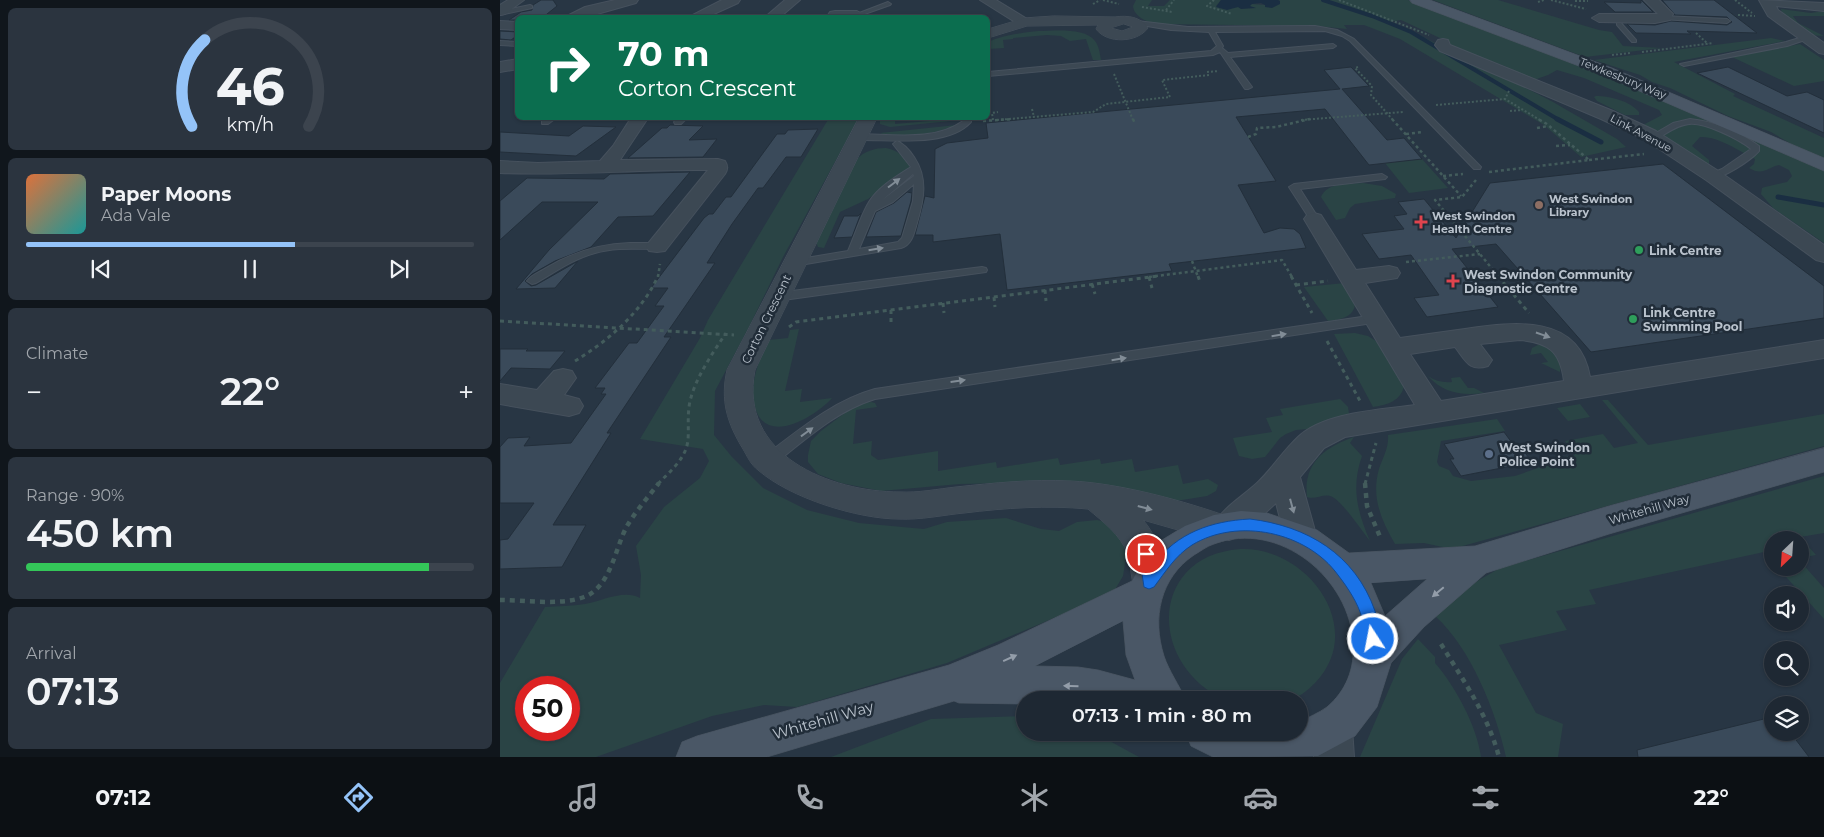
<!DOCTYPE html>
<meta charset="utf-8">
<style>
body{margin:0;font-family:Montserrat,sans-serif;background:#2b343f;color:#f1f3f6;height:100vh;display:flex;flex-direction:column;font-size:19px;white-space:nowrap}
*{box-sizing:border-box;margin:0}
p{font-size:16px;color:#a1a6ac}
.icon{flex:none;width:28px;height:28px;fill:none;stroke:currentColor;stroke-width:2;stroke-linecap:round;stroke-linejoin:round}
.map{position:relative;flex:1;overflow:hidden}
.panel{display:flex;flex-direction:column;gap:8px;padding:8px;background:#10161c;width:500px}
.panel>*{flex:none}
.banner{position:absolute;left:15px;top:15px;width:475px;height:105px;border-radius:8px;box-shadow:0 1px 4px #0004,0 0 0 1px #3c444e;background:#0b6e4f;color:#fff;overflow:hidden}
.needle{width:32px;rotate:205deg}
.buttons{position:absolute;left:1264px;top:531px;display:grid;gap:10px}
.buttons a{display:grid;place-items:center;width:45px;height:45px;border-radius:50%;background:#1e2833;box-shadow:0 1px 4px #0004,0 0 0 1px #3c444e;font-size:25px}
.speed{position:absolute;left:15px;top:676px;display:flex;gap:10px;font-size:25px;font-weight:700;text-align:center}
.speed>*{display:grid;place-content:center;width:65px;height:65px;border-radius:50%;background:#1e2833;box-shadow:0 1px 4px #0004,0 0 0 1px #3c444e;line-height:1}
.speed .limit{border:8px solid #d22;background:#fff;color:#111}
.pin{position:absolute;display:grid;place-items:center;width:42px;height:42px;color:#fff;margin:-21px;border:2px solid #fff;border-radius:50%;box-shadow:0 1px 5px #0007}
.me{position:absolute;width:55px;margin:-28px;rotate:349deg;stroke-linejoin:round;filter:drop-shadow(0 0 4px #0008)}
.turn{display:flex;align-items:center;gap:18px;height:105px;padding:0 20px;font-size:22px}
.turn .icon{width:65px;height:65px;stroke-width:2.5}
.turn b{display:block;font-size:35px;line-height:42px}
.big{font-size:38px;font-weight:600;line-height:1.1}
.panel .widget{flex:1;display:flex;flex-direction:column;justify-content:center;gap:8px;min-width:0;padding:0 18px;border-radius:8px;background:#2b343f}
.panel .dial{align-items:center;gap:0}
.dial svg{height:130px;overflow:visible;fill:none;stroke:#3c444e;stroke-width:7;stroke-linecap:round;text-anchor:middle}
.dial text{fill:#f1f3f6;stroke:none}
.song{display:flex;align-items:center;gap:15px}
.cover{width:60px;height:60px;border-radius:8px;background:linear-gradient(135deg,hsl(20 70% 55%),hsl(180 70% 35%))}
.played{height:5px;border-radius:2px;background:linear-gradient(90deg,#94c3f8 60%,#3c444e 60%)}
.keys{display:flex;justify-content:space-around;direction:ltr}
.heat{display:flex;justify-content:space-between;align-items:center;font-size:28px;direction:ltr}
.charge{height:8px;border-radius:4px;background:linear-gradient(90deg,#34c759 90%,#3c444e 0)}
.trip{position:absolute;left:516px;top:691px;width:292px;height:50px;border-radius:25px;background:#1e2833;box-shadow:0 1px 4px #0004,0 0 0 1px #3c444e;font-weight:600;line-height:50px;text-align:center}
.menu{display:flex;height:80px;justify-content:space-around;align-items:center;background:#0c1014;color:#a1a6ac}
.menu .icon{width:35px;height:35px}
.menu .active{color:#94c3f8}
.menu b{font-size:22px;color:#f1f3f6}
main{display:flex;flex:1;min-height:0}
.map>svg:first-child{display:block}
</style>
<main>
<section class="panel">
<div class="widget dial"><svg viewBox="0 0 100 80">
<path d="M14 69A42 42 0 1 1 86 69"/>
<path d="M14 69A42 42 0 0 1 22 16" stroke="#94c3f8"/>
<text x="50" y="56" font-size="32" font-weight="700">46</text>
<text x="50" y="72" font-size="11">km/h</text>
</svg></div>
<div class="widget">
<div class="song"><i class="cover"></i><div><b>Paper Moons</b><p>Ada Vale</p></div></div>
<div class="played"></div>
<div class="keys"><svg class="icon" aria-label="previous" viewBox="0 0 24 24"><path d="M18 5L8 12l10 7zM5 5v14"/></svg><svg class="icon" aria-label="pause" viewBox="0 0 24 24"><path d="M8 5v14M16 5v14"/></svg><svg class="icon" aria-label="next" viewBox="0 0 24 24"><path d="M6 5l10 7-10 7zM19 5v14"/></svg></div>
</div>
<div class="widget"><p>Climate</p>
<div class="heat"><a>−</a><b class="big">22°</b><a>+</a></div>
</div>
<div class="widget"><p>Range · 90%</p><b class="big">450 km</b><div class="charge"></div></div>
<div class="widget"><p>Arrival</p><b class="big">07:13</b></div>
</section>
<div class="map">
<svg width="1324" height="757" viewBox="0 0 1324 757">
<rect width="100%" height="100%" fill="#283644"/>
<path fill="#2a4445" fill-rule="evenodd" d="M636,0H652L648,6H664L670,0H721L716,6L755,8L749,7L751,4L766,5L780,1L778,0H908L1293,145L1271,132L1228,116L1170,88L1152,82L1140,75L1094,60L1271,38L1285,41L1174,62L1235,94L1233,96L1324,138V243L1273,208L1261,194L1262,188L1265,187L1287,182L1292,176L1289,170L1279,165C1267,168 1262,176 1249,168L1254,164L1255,159C1239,151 1218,136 1200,137L1192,146L1209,160V165H1202L1143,125L1162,115L1159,110L1084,78L1057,70L1048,75L1020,85L1053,102L1117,139L1126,147L1081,157L1044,125L900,39L864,25H844L847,29L817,26L658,24C648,23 634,17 633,6ZM901,20L942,39L937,41L1007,67L1001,68L995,73L915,33L889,22Z
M933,0H998L1099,30L1112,32L1123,46L1162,48L1085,57Z
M1281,9L1311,13L1324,11V16H1293L1298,23L1324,36L1307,35L1282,13Z
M538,31C554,31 585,27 595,41C599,46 600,54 601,60H593L586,39L570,41L561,36L547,35L513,38V39L503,40L504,48L488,49V42C504,35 520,33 538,31Z
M1300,44L1324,60V81L1294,86L1232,57Z
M1096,96C1110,96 1130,101 1139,112V115H1125L1097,101L1094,97Z
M329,118H359L283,257L249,327L215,391L214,435L232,457L263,488L307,510L359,523L424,529L447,522L506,518L541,529L559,531L577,522L597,520L610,523L622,537L626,557L623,576L613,593L447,663L297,707L264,705L212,716L96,757H0V683L45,607C58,606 72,606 85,604C102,601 124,589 140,598L141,575L136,546L164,507L200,478L209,461L203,449L140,439L200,338L208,320ZM26,688H69V730H26Z
M380,118H395V124L462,118L461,120L390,127L380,124Z
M457,125C438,133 399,141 380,133Z
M386,148C397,150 408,158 410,168L368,199L340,212L324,248L318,247L316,242L356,160C364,151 375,148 386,148Z
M922,159L948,188L909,193L885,163Z
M863,183L882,186L896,194L895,198L855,204L850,208L845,218L836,220L821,197C827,182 849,184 863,183Z
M845,283L855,304C854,317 840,320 828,321L804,287Z
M299,329L285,391L302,389L300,402L332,398C318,414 274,443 258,415C246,392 258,360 269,340L288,338L290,330Z
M855,333L868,336L879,343L904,386C901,401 887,405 873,407L834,334Z
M1042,343C1052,350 1062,357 1060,372L1041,363L1048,362L1041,353L1030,355L1032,348Z
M928,376C935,381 944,383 952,382L951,378L960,377L968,388H974L984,393C962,396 943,393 928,376Z
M840,399L848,407L849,414L807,429L796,430L786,434L780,438L765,457L752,459L739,456L733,438L772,432L766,418L783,415L780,409Z
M1102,400H1108L1148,445L1324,414V446L959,547L947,548L924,543L895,544C881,520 871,497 879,469C883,457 889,448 888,435L997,419L1005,431L941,441L937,462L939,466L949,470L953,476L971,481L1015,476L1038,468L1051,459L1075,455L1065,441L1103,434L1114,448L1138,443Z
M371,402L375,403L377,407L356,410L353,444L372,441L371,455L378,460L438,451V471L496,462L497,468L558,458L560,465L600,459L601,464L632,459L635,472L678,465L683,484L708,479L718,485L716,491L707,496L676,501L506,483L460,484L381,491L341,483L318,474L308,462V455L311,441L321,431L346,412L362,403Z
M1080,404L1090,417L1068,421L1057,408Z
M854,437L850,443L862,456C851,487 857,511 870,541C862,531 840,498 830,496C822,494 815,500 807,497C803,463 825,447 854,437Z
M1324,476V533L1300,537L1316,555L1300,558V540H1272V562L1264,552L1089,590L1096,604L1056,611L1067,630L999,645L1036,713L1063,724L1058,757H1006C996,712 971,648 935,616L974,583L1000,568Z
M740,549C807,546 868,628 815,683C809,689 799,698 790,700C772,703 744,700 725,700C647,664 649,556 740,549Z
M1300,561L1324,588V619L1278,568H1300Z
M918,639L935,657V663C955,686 977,726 981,757H860L902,659Z
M525,716V732L595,733L639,757H331L431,719Z"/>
<path fill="#1a2e42" d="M721,0H778L780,1V4L772,8L765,7V5L761,3L752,4L750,6L756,8L741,9L738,7L727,10L716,7Z"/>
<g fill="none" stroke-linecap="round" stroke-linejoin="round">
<path stroke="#1a2e42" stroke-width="4" d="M823,0L872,16L911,32L1059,120"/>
<path stroke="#1a2e42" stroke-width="5" d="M1057,119L1101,142
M1278,197L1324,205"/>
</g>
<path fill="#3a4a5a" stroke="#232f3b" d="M41,0H53L57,6L42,18H18V20H9L21,12L32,10L33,5Z
M1141,0L1153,12H1115L1104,2L1141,3Z
M1162,0H1214L1257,33L1187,31L1191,34L1136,33L1127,24L1155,25L1171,21L1227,25L1232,22L1227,17L1175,15Z
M0,31L18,32V35L11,40L0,39Z
M851,67L869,86L842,89L887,140L904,138L922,159L869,165L825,109L736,117L776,181L738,185L764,233L780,228L794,229L800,234L806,248L669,264L672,271L507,290L500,234L433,242V235H415L425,196L434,198L435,149L447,143L488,138L486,123L840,89L824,70Z
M1228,67L1287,96L1307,92L1324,100V133L1197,73Z
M170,125L203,126L189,140L217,139L203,157L128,158L162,128H167Z
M83,126L116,127L76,156L0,152V132L69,136Z
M318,129L301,157H286L263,188H258L232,224L207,263H215L164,337H171L107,433H111L53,525H86L62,567L0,569V540L8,539L34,503H0V447L8,438L30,437L24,446L71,443L106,394H101L105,388H95L129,343H137L164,306H155L168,288H151L204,218L209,214H213L226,197H231L277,134H285L288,130Z
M1163,164L1324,286V318L1091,352L996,244L952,249L998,307L927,317L914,298L939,295L911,255L879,259L862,234L904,229L894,216L907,214L898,202L924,199L956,238L990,183Z
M190,172L153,216L118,217L91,247L55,261L32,274L25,281L31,286L36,285L78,261L55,288L16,289L49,250L98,202H42L0,240V201L27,178L104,179L110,174Z
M407,192L412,193L411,201L401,236L366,237L376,212L394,203Z
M361,213L352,237L334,238L344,216H358Z
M0,349H28L26,351H65L50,369L11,368L0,381Z
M1004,432L1015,447L1020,446L1032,462L961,476L950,459H954L944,444Z
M1272,717V732H1290L1309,757H1138L1137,750Z"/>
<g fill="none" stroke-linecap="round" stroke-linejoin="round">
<defs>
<path id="service" d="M388,2L391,4L390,5L359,16L354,15Z
M30,5L32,6V8L0,15V11Z
M1163,16L1227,19L1230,21L1227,23L1161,19V17Z
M637,21L688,27L815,26L837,30L854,39L981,167L980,169H974L850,41L842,36L825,31L715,32L723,46L722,48L728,53L833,44L836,46L833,48L730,57L752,87L748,89H745L720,52L713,55L488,76V72L711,51L717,46L709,32L671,30L635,24V22Z
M1117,23H1121L1136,40V42H1132L1117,25Z
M1306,36L1308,37V39L1287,46L1184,66L1180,64L1286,42Z
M0,41L18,42V46L0,45Z
M47,118H56L48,124H42V120Z
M179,118H187L181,124H175L174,122Z
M463,118H471V122C447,148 390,139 357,140L353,137L357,134C391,134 434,142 463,121Z
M1190,119C1213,121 1240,132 1259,146V151C1251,160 1222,180 1210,178V174L1222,169L1251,149C1239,139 1204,122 1189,124C1177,125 1166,134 1156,139L1149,137L1173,123Z
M397,141C404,144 410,151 414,157C428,178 424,199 417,223C414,233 412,245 401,248L294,266L290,265L289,263L294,260L348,251C355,235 361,215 369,202C378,187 397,176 411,167L393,144ZM413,174L414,176L381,201ZM414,184L413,201L402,238L398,242L359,249L375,211L393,202Z
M882,174L887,177L885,179L800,189L819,219L814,222L811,221L789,187L794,184Z
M130,243H157L162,246L157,249C136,249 115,247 95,253C73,259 55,272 36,283L32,284L27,281C31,275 40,272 46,268C73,252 99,244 130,243Z
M482,267L486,268L487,270L486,272L276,301L270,297L276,293Z
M875,315L879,316L881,319L879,322L375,399C336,411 305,440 273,465L268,467L263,465L261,461L263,457C298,431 332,401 375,389Z"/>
<path id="minor" d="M8,0H24L5,14L0,15V5Z
M115,0H138L136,3L83,18H63L85,7Z
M222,0H240L238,3L205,18H187Z
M285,0H300L279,18H264Z
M480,0H496L532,22L530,25H520Z
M1144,0H1159L1173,14L1170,20L1155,23L1099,22L1092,18L1099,14H1158Z
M1259,0L1324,3V11L1276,6L1278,10L1324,43V54L1319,53L1268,16Z
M335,11H357L364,15L362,18H330L328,15L330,12Z
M0,21L18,22V30L0,29Z
M943,39L948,40L950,45L1113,111L1156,131L1220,172L1324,245V262L1316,260L1206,180L1144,139L1101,119L940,51L935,45L938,40Z
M18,59V69L0,72V62Z
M131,118H148L120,160L218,159L225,161C228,166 228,169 225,174L165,251L157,252L149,251L146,246L208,170C138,169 69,176 0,173V161L38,163L100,161L113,146Z
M814,213L821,215L856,270L889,266L897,268L900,273L897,278L865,283L900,338C922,335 943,332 965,329C1014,322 1079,313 1090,377L1324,340V358L845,437L824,448L800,477L817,538L812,548L801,552L790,548L785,538L776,503L740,536L729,540L718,536L713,526C722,508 742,497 757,483C772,469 783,451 798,437C824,412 880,410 915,405L804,219L807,215ZM1020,340C1049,343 1060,351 1064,381L941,401L910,354L955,347C966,361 969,372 988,366L992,360L980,344Z
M63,369L72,371L76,378L64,395L79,399L83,406L79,413L69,416L0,404V384L37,390L54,371Z
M833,709L847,714L852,728L854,757H814V728L819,714Z"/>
<path id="tertiary" d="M554,16L615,17C628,15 641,17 648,28C637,43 607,44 596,29L598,25L527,26L488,38V29L525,18ZM624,24L633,27L622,31L611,28Z
M359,118H377L255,370C238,455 330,492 400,492C418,493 438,489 456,487C494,483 532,479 570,481C619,483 685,501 732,518L736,528L732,538L720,542L643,520C655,533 670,566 666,583C666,587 663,591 661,594L649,599L637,594C630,581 632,567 627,553C621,535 602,521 588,509C547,505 505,508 464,513C443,515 421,520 399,519C358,519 290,498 258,470C251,465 247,456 243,449C227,423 220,400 227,370Z"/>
<path id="secondary" d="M910,0H930L1112,68L1324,158V171L1100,74L912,3Z
M1324,448V472L1109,534L986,573L924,627L891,663L877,707L855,736L818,756L713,757L691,746L685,732H800V722C808,717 819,713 827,707C846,691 855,668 853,644C851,579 779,519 714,544C707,546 701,551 694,555C660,578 652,618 664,656C669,671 679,685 686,700H525V704L459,703L454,701L267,757H176L182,742L197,736L449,665L498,645L632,581L645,557L662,540L685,526L714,515L741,511L767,513L817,530L849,553L975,546L1109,506ZM927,579L885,616L871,583ZM623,621L626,655L635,680L598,670L578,667L535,666Z"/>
</defs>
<use href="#service" stroke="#46515d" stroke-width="2"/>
<use href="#minor" stroke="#46515d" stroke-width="2"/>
<use href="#tertiary" stroke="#46515d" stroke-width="1"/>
<use href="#secondary" stroke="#46515d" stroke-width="1"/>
<path stroke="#435c5c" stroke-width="2" stroke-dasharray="2 2" stroke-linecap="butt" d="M603,0L619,4
M714,0L707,6L732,14
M839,0L929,35
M1051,0L1086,9
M1235,0L1252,13
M1075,1H1088
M1038,2L1044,0
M593,4L600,0
M642,7L672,12
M666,10L674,0
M1238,15L1255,16
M1196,33L1208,44
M1142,52L1213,43
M1112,55L1131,53
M858,67L855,68L872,86L871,95L893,120
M707,72L719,71
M614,74L633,120
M1009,91L1005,99L1040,120
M936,105L1005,99
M532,109L534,117
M1010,111L1022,110
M493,120L492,113L498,112
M497,120L593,112L606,104L670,97L662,80L709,75
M801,120L903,112"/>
<path stroke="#435c5c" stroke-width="2.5" stroke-dasharray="3 3" stroke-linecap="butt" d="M633,119L635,124
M892,119L961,196
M483,121L513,119
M1037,128L1048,126
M906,134L923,132
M748,137L756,134L757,128L776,127L810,119
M1056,146L1070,145
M1089,160L1144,154
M989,172L1089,160L1047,124L1038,119
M943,176L963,174
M976,180L962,197L935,200L999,277
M692,261L698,277
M906,262L980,254
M158,277L160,264
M649,277L782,260L792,277"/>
<path stroke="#435c5c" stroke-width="3" stroke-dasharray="4 4" stroke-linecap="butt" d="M698,276L700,282
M791,276L812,313
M998,276L1029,313
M649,277L652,288
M592,284L595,294
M796,285L828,281
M545,290L546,301
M494,297L495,307
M443,303L444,313
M391,310V322
M0,321L234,335
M289,327L296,322L659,276
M827,341L860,401
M75,361C108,341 142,312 158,276
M158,484C170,471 186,459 188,440C189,427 187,415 190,401C196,377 212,354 226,333
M865,484L876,443"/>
<path stroke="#435c5c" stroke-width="4.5" stroke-dasharray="5 5" stroke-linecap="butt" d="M865,483L867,506L881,539
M0,600C26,600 59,606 84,597C111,587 115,548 127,526C136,511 148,497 159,483
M941,644C963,680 988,715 999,757"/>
<use href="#service" fill="#3c4853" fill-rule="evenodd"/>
<use href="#minor" fill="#3c4853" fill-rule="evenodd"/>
<use href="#tertiary" fill="#3c4853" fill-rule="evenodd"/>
<use href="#secondary" fill="#4a5766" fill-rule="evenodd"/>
</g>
<defs><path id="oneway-solid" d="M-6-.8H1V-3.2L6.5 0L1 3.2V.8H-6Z" transform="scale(1.25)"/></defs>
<g fill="#818c96">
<use href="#oneway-solid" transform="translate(394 183) rotate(-37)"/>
<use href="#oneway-solid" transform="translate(376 249) rotate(-9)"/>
<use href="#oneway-solid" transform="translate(779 335) rotate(-9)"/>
<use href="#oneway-solid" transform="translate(1043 335) rotate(19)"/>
<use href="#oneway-solid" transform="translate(619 359) rotate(-9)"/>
<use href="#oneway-solid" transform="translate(458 381) rotate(-8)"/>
<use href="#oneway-solid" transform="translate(307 432) rotate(-36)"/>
<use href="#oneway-solid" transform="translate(792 506) rotate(75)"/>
<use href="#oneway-solid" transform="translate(645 508) rotate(15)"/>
</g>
<g fill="#939da9">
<use href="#oneway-solid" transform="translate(938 592) rotate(140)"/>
<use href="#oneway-solid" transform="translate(510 658) rotate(-24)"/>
<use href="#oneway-solid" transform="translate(571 686) rotate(-178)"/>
</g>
<path fill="#1a73e8" stroke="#114b97" d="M750,519C807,526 855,554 875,611C878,621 883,634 879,644L873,647L868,644C864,636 865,627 862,618C858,603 848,588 838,575C807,532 738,517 692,545C675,556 666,571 654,587L649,589L644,587L639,554L641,550L646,548L651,550L654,564C677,533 711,521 750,519Z"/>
<circle fill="#8d6e63" stroke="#212d39" stroke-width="2" cx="1039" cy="205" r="5"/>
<g fill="#e0444e" stroke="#212d39" stroke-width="2">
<path d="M918.5 214.5h5v5h5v5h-5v5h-5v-5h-5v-5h5z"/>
<path d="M950.5 273.5h5v5h5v5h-5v5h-5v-5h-5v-5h5z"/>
</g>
<g fill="#2e9e5b" stroke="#212d39" stroke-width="2">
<circle cx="1139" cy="250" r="5"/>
<circle cx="1133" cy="319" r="5"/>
</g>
<circle fill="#5c6f8a" stroke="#212d39" stroke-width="2" cx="989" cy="454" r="5"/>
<g text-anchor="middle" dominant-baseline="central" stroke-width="5" stroke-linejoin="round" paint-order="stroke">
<g font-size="11" fill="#bac3cd" stroke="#212d39">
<text transform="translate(1123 78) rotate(22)">Tewkesbury Way</text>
<text transform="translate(1141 133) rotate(28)">Link Avenue</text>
</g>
<g font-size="11" font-weight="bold" fill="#bac3cd" stroke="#212d39" text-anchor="start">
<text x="1049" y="199">West Swindon<tspan x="1049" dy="13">Library</tspan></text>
<text x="932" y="216">West Swindon<tspan x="932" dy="13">Health Centre</tspan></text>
</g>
<g font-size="12" font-weight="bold" fill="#bac3cd" stroke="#212d39" text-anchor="start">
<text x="1149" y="250">Link Centre</text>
<text x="964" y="274">West Swindon Community<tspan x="964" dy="14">Diagnostic Centre</tspan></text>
<text x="1143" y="312">Link Centre<tspan x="1143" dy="14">Swimming Pool</tspan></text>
<text x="999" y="447">West Swindon<tspan x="999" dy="14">Police Point</tspan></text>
</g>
<g font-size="12" fill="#bac3cd" stroke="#212d39">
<text transform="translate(266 319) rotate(-64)">Corton Crescent</text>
<text transform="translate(1149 509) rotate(-16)">Whitehill Way</text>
</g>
<g font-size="15" fill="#bac3cd" stroke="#212d39">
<text transform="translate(323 720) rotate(-16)">Whitehill Way</text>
</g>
</g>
</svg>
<div class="buttons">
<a><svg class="needle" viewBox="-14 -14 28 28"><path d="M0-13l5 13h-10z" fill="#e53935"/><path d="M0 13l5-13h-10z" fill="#a1a6ac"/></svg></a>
<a><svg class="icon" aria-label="sound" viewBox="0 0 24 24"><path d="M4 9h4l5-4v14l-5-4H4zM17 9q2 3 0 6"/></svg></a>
<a><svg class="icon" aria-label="search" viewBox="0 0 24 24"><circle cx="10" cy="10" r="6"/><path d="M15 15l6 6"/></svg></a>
<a><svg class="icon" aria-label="layers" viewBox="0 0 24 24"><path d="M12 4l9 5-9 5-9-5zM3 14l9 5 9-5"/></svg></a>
</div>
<div class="speed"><div class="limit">50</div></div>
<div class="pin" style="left:646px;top:554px;background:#d93025"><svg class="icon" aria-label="arrive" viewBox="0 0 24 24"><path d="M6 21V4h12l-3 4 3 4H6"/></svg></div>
<svg class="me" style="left:873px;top:639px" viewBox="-20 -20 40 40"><circle r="17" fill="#1a73e8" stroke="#fff" stroke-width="3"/><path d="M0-11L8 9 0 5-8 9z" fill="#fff"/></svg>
<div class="trip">07:13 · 1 min · 80 m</div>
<div class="banner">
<div class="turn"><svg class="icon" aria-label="right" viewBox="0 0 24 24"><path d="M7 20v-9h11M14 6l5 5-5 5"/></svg><div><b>70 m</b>Corton Crescent</div></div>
</div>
</div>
</main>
<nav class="menu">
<b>07:12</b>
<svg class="icon active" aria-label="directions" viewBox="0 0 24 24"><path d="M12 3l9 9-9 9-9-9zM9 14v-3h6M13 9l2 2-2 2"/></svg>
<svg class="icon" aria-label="music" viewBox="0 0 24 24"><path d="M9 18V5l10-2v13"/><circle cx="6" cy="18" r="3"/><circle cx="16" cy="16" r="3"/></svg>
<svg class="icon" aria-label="phone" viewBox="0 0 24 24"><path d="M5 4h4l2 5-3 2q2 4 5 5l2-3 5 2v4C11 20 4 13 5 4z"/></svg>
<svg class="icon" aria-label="climate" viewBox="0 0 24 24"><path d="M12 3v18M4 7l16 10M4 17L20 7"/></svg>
<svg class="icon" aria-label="car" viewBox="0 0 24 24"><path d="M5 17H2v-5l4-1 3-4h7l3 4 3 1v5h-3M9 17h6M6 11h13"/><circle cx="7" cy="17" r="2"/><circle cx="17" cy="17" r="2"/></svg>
<svg class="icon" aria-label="filters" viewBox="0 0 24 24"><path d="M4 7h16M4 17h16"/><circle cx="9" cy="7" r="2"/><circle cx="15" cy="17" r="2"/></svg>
<b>22°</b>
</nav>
